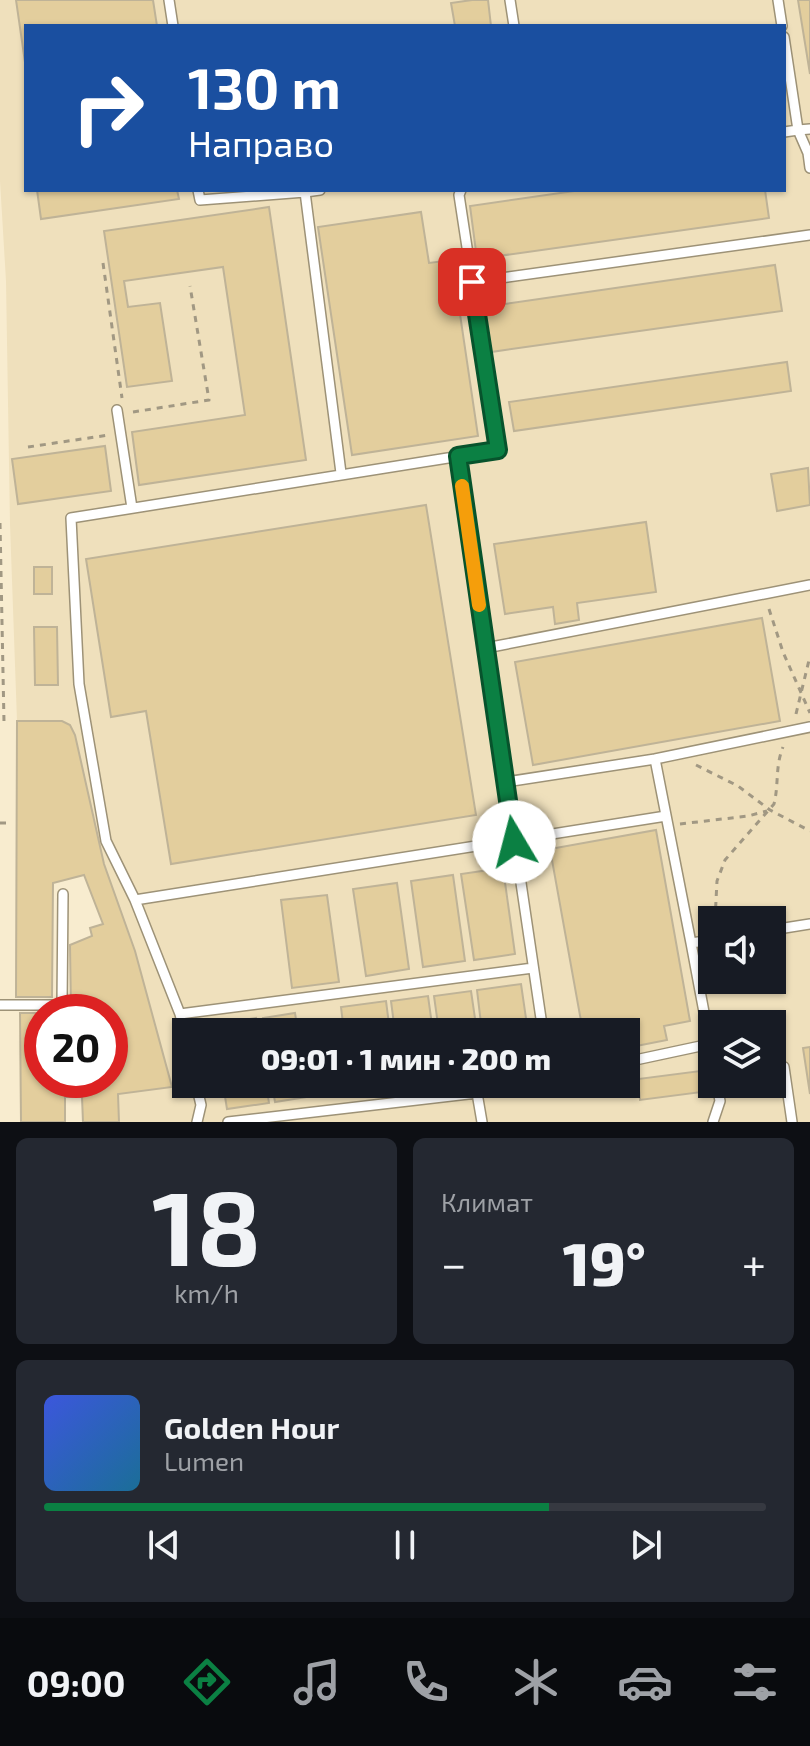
<!DOCTYPE html>
<html lang="ru">
<meta charset="utf-8">
<style>
body{margin:0;font-family:"Exo 2",sans-serif;background:#242831;color:#f1f3f6;height:100vh;display:flex;flex-direction:column;font-size:30px;white-space:nowrap}
*{box-sizing:border-box;margin:0}
p{font-size:26px;color:#9ea1a6}
.icon{flex:none;width:44px;height:44px;fill:none;stroke:currentColor;stroke-width:2;stroke-linecap:round;stroke-linejoin:round}
.map{position:relative;height:1122px;overflow:hidden}
.drawer{display:flex;flex-direction:column;gap:16px;padding:16px;background:#0d0f14;flex:1}
.drawer>*{flex:none}
.hud{position:absolute;left:24px;top:24px;width:762px;height:168px;border-radius:0px;box-shadow:0 2px 6px #0004;background:#1a4fa0;color:#fff;overflow:hidden}
.controls{position:absolute;left:698px;top:906px;display:grid;gap:16px}
.controls a{display:grid;place-items:center;width:88px;height:88px;border-radius:0px;background:#171b24;box-shadow:0 2px 6px #0004;font-size:40px}
.speed{position:absolute;left:24px;top:994px;display:flex;gap:16px;font-size:40px;font-weight:700;text-align:center}
.speed>*{display:grid;place-content:center;width:104px;height:104px;border-radius:50%;background:#171b24;box-shadow:0 2px 6px #0004;line-height:1}
.speed .limit{border:12px solid #d22;background:#fff;color:#111}
.pin{position:absolute;display:grid;place-items:center;width:68px;height:68px;color:#fff;margin:-34px;border-radius:16px;box-shadow:0 4px 12px #0006}
.me{position:absolute;width:88px;margin:-44px;rotate:352deg;stroke-linejoin:round;filter:drop-shadow(0 0 6px #0008)}
.turn{display:flex;align-items:center;gap:28px;height:168px;padding:0 32px;font-size:36px}
.turn .icon{width:104px;height:104px;stroke-width:2.5}
.turn b{display:block;font-size:56px;line-height:68px}
.big{font-size:60px;font-weight:800;line-height:1.1}
.drawer .widget{flex:1;display:flex;flex-direction:column;justify-content:center;gap:12px;min-width:0;padding:0 28px;border-radius:12px;background:#242831}
.drawer .dial{align-items:center;gap:0}
.dial b{font-size:104px;line-height:1}
.song{display:flex;align-items:center;gap:24px}
.cover{width:96px;height:96px;border-radius:12px;background:linear-gradient(135deg,hsl(230 70% 55%),hsl(200 70% 35%))}
.played{height:8px;border-radius:4px;background:linear-gradient(90deg,#0b8043 70%,#363941 70%)}
.keys{display:flex;justify-content:space-around;direction:ltr}
.heat{display:flex;justify-content:space-between;align-items:center;font-size:44px;direction:ltr}
.drawer .tiles{flex:1;display:grid;gap:16px;grid-template-columns:1fr 1fr}
.widget:last-child{grid-column:span 2}
.trip{position:absolute;left:172px;top:1018px;width:468px;height:80px;border-radius:0px;background:#171b24;box-shadow:0 2px 6px #0004;font-weight:800;line-height:80px;text-align:center}
.tab-bar{display:flex;height:128px;justify-content:space-around;align-items:center;background:#090b0e;color:#9ea1a6}
.tab-bar .icon{width:56px;height:56px}
.tab-bar .current{color:#0b8043}
.tab-bar b{font-size:36px;color:#f1f3f6}
.map>svg:first-child{display:block}
</style>
<div class="map">
<svg width="810" height="1122" viewBox="0 0 810 1122">
<rect width="100%" height="100%" fill="#f8eccf"/>
<path fill="#efe0bc" fill-rule="evenodd" d="M0,0H810V1122H119L118,1094L172,1086L135,951L104,864L75,735L70,725L62,721H17L10,524L6,281L0,181ZM26,26H784V190H26ZM712,920H772V980H712ZM712,1024H772V1084H712ZM186,1032H626V1084H186Z"/>
<path fill="#e3ce9d" stroke="#bfb397" stroke-width="2" d="M16,0H153L157,26H26V69Z
M472,0H488L491,26H455L451,3Z
M798,0H810V74Z
M37,190H177L179,199L41,219Z
M581,190H765L769,218L477,259L470,206Z
M269,207L306,460L139,485L132,432L245,415L223,267L124,281L128,307L160,303L172,381L127,387L104,231Z
M421,212L429,263L452,260L478,436L352,455L318,227Z
M775,265L782,311L491,352L484,307Z
M787,362L791,391L514,431L509,402Z
M105,446L111,491L18,504L12,459Z
M808,468L810,505L777,511L771,474Z
M426,505L476,815L171,864L146,711L111,717L86,559Z
M646,522L656,592L577,603L579,620L555,624L553,607L505,614L494,544Z
M34,567H52V594H34Z
M762,618L780,721L533,765L515,662Z
M34,627H57L58,685H35Z
M17,721H62L70,725L75,735L104,864L135,951L172,1087L118,1094L119,1122H83L82,1097H65V1122H21L20,1013H42V1080H110V1012H71L70,945L92,936L90,928L103,924L84,875L53,883L52,997H16Z
M656,830L690,1021L664,1026L667,1040L626,1048V1032H583L550,849Z
M503,868L515,954L474,960L461,874Z
M453,875L465,961L423,967L411,881Z
M397,883L409,969L366,976L353,889Z
M327,895L339,982L292,988L281,900Z
M521,984L528,1032H482L477,990Z
M471,991L477,1032H439L434,996Z
M428,996L433,1032H395L391,1001Z
M386,1001L390,1032H344L341,1007Z
M295,1013L298,1032H265L263,1018Z
M256,1018L258,1032H216L215,1024Z
M810,1047V1094L803,1048Z
M700,1071L702,1092L640,1100L638,1079Z
M223,1084H266L269,1103L227,1109Z
M272,1084H305L307,1097L275,1102Z
M352,1084H397L398,1090L353,1096Z
M402,1084H438L402,1089Z"/>
<g fill="none" stroke-linecap="round" stroke-linejoin="round">
<defs>
<path id="lane" d="M169,0L173,26
M510,0L514,26
M778,0L782,26
M784,37L798,130L810,129
M784,132L798,130L808,153L810,168
M198,190L200,200L305,192
M320,190L305,192L341,473
M472,282L810,235
M117,410L132,508
M458,456L543,1032
M486,648L810,585
M506,782L655,759
M135,900L666,816
M772,930L810,924
M691,943L655,759L810,727
M0,1005H62L63,894
M180,1014L533,968
M186,1039L180,1014L135,900L106,841L79,684L71,518L498,450L459,195L461,190
M626,1062L710,1044L691,943L712,940
M772,1068L784,1067L792,1122
M196,1084L201,1105L197,1122
M228,1122L477,1093
M482,1122L477,1093L520,1084
M713,1122L720,1101L717,1084"/>
</defs>
<use href="#lane" stroke="#9d9277" stroke-width="12"/>
<path stroke="#a19883" stroke-width="3" stroke-dasharray="6 6" stroke-linecap="butt" d="M103,263L122,398
M133,412L209,400L190,286
M28,447L109,435
M0,523L4,722
M769,609L783,652L810,713
M796,714L810,656
M696,765L738,786L770,810L810,831
M0,823H8
M680,824L748,816L767,811
M715,920L717,881L725,860L774,804C779,784 775,767 783,747"/>
<use href="#lane" stroke="#fff" stroke-width="9"/>
</g>
<g fill="none" stroke-linecap="round" stroke-linejoin="round">
<defs>
<path id="route" d="M472,282L498,450L458,456L514,842"/>
</defs>
<use href="#route" stroke="#07532c" stroke-width="20"/>
<use href="#route" stroke="#0b8043" stroke-width="14"/>
<path stroke="#f59e0b" stroke-width="14" d="M462,486L479,605"/>
</g>
</svg>
<div class="controls">
<a><svg class="icon" aria-label="sound" viewBox="0 0 24 24"><path d="M4 9h4l5-4v14l-5-4H4zM17 9q2 3 0 6"/></svg></a>
<a><svg class="icon" aria-label="layers" viewBox="0 0 24 24"><path d="M12 4l9 5-9 5-9-5zM3 14l9 5 9-5"/></svg></a>
</div>
<div class="speed"><div class="limit">20</div></div>
<div class="pin" style="left:472px;top:282px;background:#d93025"><svg class="icon" aria-label="arrive" viewBox="0 0 24 24"><path d="M6 21V4h12l-3 4 3 4H6"/></svg></div>
<svg class="me" style="left:514px;top:842px" viewBox="-20 -20 40 40"><circle r="19" fill="#fff"/><path d="M0-13L10 11 0 6-10 11z" fill="#0b8043"/></svg>
<div class="trip">09:01 · 1 мин · 200 m</div>
<div class="hud">
<div class="turn"><svg class="icon" aria-label="right" viewBox="0 0 24 24"><path d="M7 20v-9h11M14 6l5 5-5 5"/></svg><div><b>130 m</b>Направо</div></div>
</div>
</div>
<section class="drawer">
<div class="tiles">
<div class="widget dial"><b>18</b><p>km/h</p></div>
<div class="widget"><p>Климат</p>
<div class="heat"><a>−</a><b class="big">19°</b><a>+</a></div>
</div>
<div class="widget">
<div class="song"><i class="cover"></i><div><b>Golden Hour</b><p>Lumen</p></div></div>
<div class="played"></div>
<div class="keys"><svg class="icon" aria-label="previous" viewBox="0 0 24 24"><path d="M18 5L8 12l10 7zM5 5v14"/></svg><svg class="icon" aria-label="pause" viewBox="0 0 24 24"><path d="M8 5v14M16 5v14"/></svg><svg class="icon" aria-label="next" viewBox="0 0 24 24"><path d="M6 5l10 7-10 7zM19 5v14"/></svg></div>
</div>
</div>
</section>
<nav class="tab-bar">
<b>09:00</b>
<svg class="icon current" aria-label="directions" viewBox="0 0 24 24"><path d="M12 3l9 9-9 9-9-9zM9 14v-3h6M13 9l2 2-2 2"/></svg>
<svg class="icon" aria-label="music" viewBox="0 0 24 24"><path d="M9 18V5l10-2v13"/><circle cx="6" cy="18" r="3"/><circle cx="16" cy="16" r="3"/></svg>
<svg class="icon" aria-label="phone" viewBox="0 0 24 24"><path d="M5 4h4l2 5-3 2q2 4 5 5l2-3 5 2v4C11 20 4 13 5 4z"/></svg>
<svg class="icon" aria-label="climate" viewBox="0 0 24 24"><path d="M12 3v18M4 7l16 10M4 17L20 7"/></svg>
<svg class="icon" aria-label="car" viewBox="0 0 24 24"><path d="M5 17H2v-5l4-1 3-4h7l3 4 3 1v5h-3M9 17h6M6 11h13"/><circle cx="7" cy="17" r="2"/><circle cx="17" cy="17" r="2"/></svg>
<svg class="icon" aria-label="filters" viewBox="0 0 24 24"><path d="M4 7h16M4 17h16"/><circle cx="9" cy="7" r="2"/><circle cx="15" cy="17" r="2"/></svg>
</nav>
